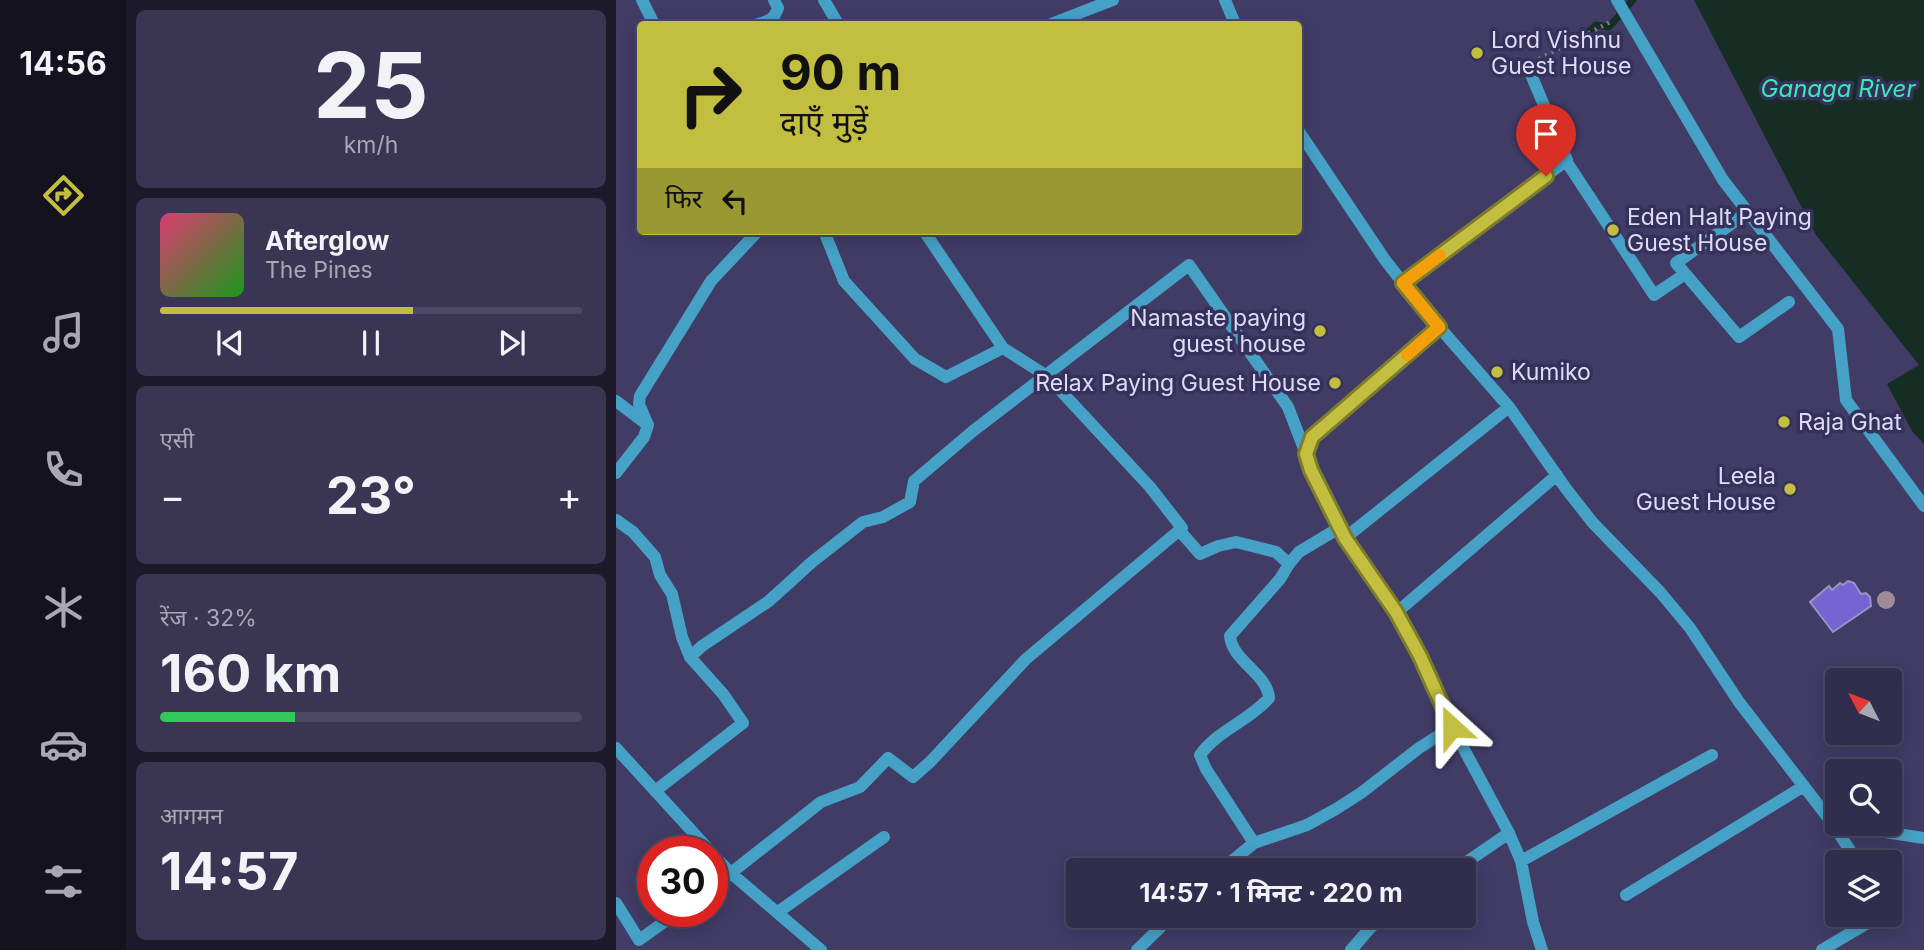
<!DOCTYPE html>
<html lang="hi">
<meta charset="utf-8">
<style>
body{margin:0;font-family:Inter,"Noto Sans Devanagari",sans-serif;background:#393553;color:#f1f3f6;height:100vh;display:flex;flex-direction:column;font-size:26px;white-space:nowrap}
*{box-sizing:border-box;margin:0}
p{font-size:23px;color:#a8a8b5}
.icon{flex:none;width:38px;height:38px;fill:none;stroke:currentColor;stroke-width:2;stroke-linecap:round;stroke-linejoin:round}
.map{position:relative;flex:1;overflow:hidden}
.panel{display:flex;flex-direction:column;gap:10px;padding:10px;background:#1b192a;width:490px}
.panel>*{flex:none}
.banner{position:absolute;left:21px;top:21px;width:665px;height:214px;border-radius:7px;box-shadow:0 4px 18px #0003,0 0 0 2px #4c4964;background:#c1be40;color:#111;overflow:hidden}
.needle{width:46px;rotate:312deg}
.fabs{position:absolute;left:1209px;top:668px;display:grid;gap:14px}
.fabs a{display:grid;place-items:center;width:77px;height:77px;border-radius:7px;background:#312d4c;box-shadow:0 4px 18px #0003,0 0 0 2px #4c4964;font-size:35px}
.speed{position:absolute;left:21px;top:836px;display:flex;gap:14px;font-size:35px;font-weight:700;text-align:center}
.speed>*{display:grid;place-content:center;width:91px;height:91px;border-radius:50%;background:#312d4c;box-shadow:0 4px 18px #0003,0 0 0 2px #4c4964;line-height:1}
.speed .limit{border:10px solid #d22;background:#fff;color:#111}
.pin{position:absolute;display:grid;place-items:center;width:60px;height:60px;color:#fff;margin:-72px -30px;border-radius:50% 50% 50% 0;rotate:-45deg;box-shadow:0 0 7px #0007}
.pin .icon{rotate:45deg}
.me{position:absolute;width:77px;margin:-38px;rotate:336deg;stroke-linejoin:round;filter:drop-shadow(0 0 5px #0008)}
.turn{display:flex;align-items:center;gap:24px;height:147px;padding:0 28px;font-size:32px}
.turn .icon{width:91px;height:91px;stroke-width:2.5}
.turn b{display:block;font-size:49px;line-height:60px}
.then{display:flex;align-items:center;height:66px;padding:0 28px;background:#0003;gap:14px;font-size:26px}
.big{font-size:52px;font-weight:700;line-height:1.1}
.panel .tile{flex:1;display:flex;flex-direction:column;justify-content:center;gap:10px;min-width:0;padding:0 24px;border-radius:10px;background:#393553}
.panel .dial{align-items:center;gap:0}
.dial b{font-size:91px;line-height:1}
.song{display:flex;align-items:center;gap:21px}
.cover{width:84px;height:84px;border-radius:10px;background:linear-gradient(135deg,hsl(340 70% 55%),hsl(120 70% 35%))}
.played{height:7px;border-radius:4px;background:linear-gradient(90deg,#c1be40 60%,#4c4964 60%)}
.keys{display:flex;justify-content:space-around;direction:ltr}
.heat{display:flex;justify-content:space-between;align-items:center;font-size:38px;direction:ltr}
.charge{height:10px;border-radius:5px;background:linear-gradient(90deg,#34c759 32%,#4c4964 0)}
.trip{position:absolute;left:450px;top:858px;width:410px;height:70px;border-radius:7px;background:#312d4c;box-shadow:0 4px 18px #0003,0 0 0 2px #4c4964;font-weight:700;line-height:70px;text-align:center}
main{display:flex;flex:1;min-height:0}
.tab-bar{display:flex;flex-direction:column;width:126px;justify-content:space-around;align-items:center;background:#14121e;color:#a8a8b5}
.tab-bar .icon{width:49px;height:49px}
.tab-bar .on{color:#c1be40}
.tab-bar b{font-size:32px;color:#f1f3f6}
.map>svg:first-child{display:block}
</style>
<main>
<nav class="tab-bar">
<b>14:56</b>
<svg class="icon on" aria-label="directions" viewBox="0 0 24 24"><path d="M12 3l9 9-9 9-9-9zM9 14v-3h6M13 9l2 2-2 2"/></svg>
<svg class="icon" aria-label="music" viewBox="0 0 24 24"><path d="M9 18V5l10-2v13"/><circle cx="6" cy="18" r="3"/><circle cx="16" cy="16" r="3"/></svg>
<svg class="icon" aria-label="phone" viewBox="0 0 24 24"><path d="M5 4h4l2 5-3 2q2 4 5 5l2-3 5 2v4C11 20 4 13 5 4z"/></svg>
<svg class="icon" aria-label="climate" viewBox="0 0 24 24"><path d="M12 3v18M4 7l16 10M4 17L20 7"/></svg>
<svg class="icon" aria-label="car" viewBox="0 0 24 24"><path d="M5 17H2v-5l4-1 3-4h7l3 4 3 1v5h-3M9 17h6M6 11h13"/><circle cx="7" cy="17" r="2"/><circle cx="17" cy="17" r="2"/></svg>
<svg class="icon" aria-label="filters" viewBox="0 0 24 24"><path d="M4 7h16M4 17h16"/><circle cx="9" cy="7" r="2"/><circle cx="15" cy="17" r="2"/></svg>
</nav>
<section class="panel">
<div class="tile dial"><b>25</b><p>km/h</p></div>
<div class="tile">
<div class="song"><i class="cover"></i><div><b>Afterglow</b><p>The Pines</p></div></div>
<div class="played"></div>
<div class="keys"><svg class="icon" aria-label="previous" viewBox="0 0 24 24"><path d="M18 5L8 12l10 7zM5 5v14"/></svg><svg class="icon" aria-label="pause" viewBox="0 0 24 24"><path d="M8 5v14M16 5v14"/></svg><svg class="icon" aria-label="next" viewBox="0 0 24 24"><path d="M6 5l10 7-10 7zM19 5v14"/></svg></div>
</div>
<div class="tile"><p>एसी</p>
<div class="heat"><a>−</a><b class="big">23°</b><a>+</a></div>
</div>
<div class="tile"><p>रेंज · 32%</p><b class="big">160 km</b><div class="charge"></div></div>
<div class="tile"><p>आगमन</p><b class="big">14:57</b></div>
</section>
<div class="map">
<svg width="1308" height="950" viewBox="0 0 1308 950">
<rect width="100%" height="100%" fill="#413c66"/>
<path fill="#162d24" d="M1078,0H1308V444L1296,431L1271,384L1303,365L1200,235Z"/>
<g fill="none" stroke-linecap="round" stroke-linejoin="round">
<path stroke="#162d24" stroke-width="7" d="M941,42L962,41L980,25L993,27L1017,0"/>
</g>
<path fill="#7664d3" stroke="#9794c4" stroke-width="2" d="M1232,581L1238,583L1245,594L1250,593L1254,597L1255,606L1217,632L1194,602L1213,586L1216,590L1224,583L1227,585Z"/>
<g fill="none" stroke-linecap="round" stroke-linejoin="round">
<path stroke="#7c789d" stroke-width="4.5" stroke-dasharray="2 5" stroke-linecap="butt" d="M923,59L996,21"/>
<path stroke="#46a1c6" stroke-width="12" d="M26,0L38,24
M208,0L222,24
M609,0L619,24
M1001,0L1107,180L1222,329L1230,400L1308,506
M142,24C152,21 158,20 162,8L158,0
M435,24L497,0
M682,130L769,260L810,312L893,407L951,490L977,523L1044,592L1074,628L1123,702L1217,824L1242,863
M950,161L1038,295L1069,274
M1132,212L1060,263L1123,337L1173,302
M208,231L228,281L299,359L330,377L387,348
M787,283L951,160L911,65
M823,327L696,437L690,454L695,470L723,528L780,613L804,656L836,727L893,833L905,861L917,922L926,950
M0,401L29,423
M0,473L28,437L32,425L23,404L24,396L95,281L142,231
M0,520L17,532L39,557L44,575L56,594L66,637L74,657L107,694L127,723L39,791
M563,530L584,554L602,546L620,542L660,552L673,564
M729,538L893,407
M780,613L941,475
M74,657L86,646L153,601L196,562L247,522L267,517L294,502L298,481L357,431L573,265L672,407L690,454
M0,748L95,852
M1217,824L1308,838
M638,843L590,769L584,755C602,730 633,721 653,698C651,673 616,661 614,636L664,579L673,564L683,552L723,528
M96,854L116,874L205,950
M905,861L1096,755
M605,870L638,843L691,825L720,809L745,793L803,748L836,727
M839,870L893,833
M96,888L205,802L244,787L272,758L297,777L314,762L410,659L566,528L534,487L431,376L387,348L308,231
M1010,895L1188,786
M0,903L23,940L62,912
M162,912L268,837
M521,950L557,915
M735,950L755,927L772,915
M1206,950L1265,915"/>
</g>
<circle fill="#9f8c98" cx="1270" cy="600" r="9"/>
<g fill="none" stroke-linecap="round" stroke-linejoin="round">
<defs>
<path id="route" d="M836,727L804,656L780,612L729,538L695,470L690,454L696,437L823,327L787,283L930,176"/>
</defs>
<use href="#route" stroke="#7d7c2a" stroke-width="18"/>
<use href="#route" stroke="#c1be40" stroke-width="12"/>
<path stroke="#f59e0b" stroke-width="12" d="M791,355L823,327L787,283L824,255"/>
</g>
<g fill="#c1be40" stroke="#36315b" stroke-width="2.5">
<circle cx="861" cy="53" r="7"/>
<circle cx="997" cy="230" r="7"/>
<circle cx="704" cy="331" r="7"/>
<circle cx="881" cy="372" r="7"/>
<circle cx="719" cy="383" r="7"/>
<circle cx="1168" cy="422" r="7"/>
<circle cx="1174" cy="489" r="7"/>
</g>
<g text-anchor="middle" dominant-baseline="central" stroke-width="7" stroke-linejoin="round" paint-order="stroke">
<g font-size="23" fill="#dddbf6" stroke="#36315b" text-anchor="start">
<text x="875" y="40">Lord Vishnu<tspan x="875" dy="26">Guest House</tspan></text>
<text x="1011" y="217">Eden Halt Paying<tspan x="1011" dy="26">Guest House</tspan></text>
<text x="690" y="318" text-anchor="end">Namaste paying<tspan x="690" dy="26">guest house</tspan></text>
<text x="895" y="372">Kumiko</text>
<text x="705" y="383" text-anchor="end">Relax Paying Guest House</text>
<text x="1182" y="422">Raja Ghat</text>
<text x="1160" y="476" text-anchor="end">Leela<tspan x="1160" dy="26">Guest House</tspan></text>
</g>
<g font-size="24" font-style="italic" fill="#3be8b5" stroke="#36315b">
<text x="1222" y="88">Ganaga River</text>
</g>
</g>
</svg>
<div class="fabs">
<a><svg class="needle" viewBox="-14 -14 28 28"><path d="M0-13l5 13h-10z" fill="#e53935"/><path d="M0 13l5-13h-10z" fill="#a8a8b5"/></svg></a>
<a><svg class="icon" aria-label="search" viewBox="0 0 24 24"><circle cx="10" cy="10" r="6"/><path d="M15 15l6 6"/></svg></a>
<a><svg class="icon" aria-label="layers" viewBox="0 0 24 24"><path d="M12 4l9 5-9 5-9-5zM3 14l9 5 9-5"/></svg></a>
</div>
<div class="speed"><div class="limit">30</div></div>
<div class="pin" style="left:930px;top:176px;background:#d93025"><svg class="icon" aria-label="arrive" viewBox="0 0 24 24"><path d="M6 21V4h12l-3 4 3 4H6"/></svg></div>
<svg class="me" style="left:836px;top:727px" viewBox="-20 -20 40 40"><path d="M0-17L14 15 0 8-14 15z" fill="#c1be40" stroke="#fff" stroke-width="4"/></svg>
<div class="trip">14:57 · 1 मिनट · 220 m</div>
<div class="banner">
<div class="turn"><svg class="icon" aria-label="right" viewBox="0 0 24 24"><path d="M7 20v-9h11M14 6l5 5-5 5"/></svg><div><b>90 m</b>दाएँ मुड़ें</div></div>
<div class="then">फिर<svg class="icon" aria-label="left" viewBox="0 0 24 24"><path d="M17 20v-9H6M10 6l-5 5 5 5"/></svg></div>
</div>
</div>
</main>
